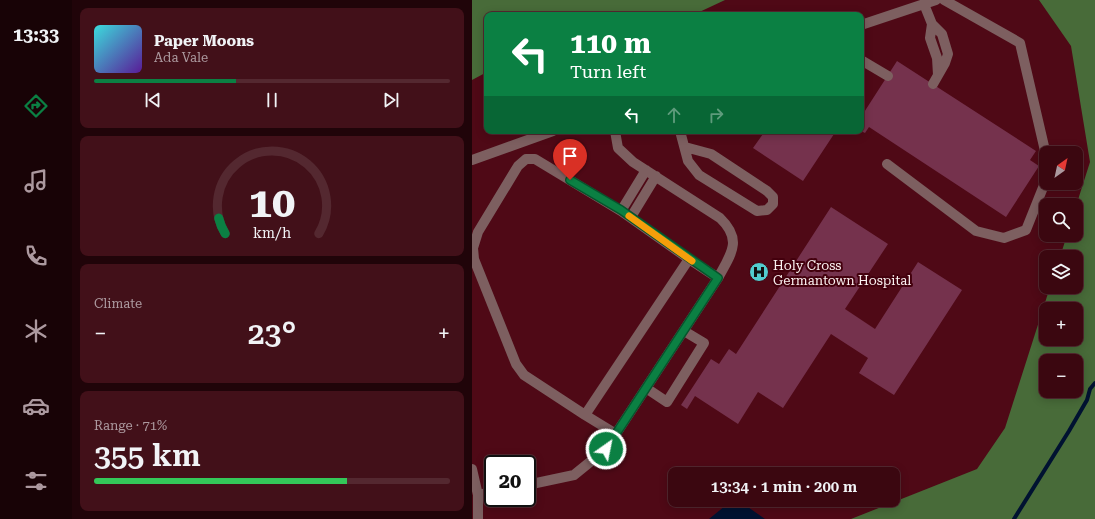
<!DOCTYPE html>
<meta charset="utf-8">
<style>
body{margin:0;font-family:"Roboto Serif",serif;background:#421019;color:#f1f3f6;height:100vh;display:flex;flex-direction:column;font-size:15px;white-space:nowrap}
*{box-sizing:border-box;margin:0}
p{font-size:13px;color:#ac999f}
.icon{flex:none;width:22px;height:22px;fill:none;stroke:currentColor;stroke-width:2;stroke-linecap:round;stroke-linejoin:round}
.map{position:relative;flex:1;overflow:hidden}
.drawer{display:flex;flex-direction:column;gap:8px;padding:8px;background:#200409;width:400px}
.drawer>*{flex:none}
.hud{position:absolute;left:12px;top:12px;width:380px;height:122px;border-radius:8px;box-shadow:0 2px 10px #0003,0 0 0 1px #542830;background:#0b8043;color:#fff;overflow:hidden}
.needle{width:26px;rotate:33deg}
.controls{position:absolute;left:567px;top:146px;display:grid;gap:8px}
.controls a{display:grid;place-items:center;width:44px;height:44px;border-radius:8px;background:#3b0710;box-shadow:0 2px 10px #0003,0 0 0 1px #542830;font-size:20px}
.speed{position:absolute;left:12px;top:455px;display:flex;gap:8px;font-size:20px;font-weight:700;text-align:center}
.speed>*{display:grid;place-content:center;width:52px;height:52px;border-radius:50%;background:#3b0710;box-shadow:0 2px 10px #0003,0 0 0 1px #542830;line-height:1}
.speed .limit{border:2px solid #111;border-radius:6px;background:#fff;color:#111}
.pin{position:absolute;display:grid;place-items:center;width:34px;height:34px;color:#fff;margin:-41px -17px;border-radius:50% 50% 50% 0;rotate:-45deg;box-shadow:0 0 4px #0007}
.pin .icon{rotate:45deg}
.me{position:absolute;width:44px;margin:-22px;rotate:33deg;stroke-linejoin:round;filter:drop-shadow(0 0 3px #0008)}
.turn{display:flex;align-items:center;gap:14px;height:84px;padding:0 20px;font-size:18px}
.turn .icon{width:52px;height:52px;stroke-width:2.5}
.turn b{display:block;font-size:28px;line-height:34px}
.lanes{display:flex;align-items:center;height:38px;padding:0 20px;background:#0003;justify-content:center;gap:20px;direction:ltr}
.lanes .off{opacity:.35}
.big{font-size:30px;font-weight:600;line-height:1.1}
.drawer .widget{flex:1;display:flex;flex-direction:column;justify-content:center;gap:6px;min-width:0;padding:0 14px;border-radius:8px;background:#421019}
.drawer .dial{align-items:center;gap:0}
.dial svg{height:104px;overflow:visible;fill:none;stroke:#542830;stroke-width:7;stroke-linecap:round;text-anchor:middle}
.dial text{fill:#f1f3f6;stroke:none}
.song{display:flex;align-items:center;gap:12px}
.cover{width:48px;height:48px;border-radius:6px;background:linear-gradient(135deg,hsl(180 70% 55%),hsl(270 70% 35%))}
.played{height:4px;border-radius:2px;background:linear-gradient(90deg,#0b8043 40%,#542830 40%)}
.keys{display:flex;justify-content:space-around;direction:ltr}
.heat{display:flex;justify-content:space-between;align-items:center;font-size:22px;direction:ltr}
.charge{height:6px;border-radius:3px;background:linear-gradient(90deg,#34c759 71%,#542830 0)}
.trip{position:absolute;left:196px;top:467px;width:232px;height:40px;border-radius:8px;background:#3b0710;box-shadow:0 2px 10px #0003,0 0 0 1px #542830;font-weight:600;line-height:40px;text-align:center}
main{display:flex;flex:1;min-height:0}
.menu{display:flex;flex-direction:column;width:72px;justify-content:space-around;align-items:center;background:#180306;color:#ac999f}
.menu .icon{width:28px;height:28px}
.menu .selected{color:#0b8043}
.menu b{font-size:18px;color:#f1f3f6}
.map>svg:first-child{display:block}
</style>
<main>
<nav class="menu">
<b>13:33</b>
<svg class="icon selected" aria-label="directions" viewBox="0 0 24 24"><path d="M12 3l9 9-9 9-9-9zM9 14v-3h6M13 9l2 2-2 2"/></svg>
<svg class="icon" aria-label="music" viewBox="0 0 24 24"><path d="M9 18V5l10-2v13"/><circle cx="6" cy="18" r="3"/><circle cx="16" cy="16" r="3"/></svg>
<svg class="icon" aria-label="phone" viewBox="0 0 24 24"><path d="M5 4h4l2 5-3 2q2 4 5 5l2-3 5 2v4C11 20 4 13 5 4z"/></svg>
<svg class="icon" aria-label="climate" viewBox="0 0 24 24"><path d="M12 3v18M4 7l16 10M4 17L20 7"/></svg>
<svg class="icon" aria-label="car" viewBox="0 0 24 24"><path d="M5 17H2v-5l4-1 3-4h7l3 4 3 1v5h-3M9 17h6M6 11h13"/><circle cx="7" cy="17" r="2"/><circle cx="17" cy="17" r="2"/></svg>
<svg class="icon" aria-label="filters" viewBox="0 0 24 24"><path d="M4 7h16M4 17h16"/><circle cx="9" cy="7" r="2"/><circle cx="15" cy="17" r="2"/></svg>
</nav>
<section class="drawer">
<div class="widget">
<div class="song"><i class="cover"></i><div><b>Paper Moons</b><p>Ada Vale</p></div></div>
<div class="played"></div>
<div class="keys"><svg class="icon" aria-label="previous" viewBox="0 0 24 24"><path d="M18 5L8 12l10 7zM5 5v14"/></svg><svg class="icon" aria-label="pause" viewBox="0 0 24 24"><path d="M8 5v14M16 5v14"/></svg><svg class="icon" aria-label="next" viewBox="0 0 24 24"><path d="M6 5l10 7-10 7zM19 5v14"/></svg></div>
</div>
<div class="widget dial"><svg viewBox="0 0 100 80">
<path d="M14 69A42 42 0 1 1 86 69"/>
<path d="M14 69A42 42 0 0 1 9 57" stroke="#0b8043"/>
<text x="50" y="56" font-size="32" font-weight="700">10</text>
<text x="50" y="72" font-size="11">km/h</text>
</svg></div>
<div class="widget"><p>Climate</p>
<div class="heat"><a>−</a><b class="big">23°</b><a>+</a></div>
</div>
<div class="widget"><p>Range · 71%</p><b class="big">355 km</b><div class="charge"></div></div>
</section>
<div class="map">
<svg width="623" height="519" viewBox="0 0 623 519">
<rect width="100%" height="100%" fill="#4f0916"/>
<path fill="#486b39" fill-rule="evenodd" d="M0,0H253L221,15H15V72L0,80Z
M567,0H623V519H379L505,469L533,428L578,287H604V257H588L595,235H604V206L618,162L599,46ZM574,309H604V339H574ZM574,361H604V391H574Z"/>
<path fill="#001231" d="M266,504L273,505L293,519H237L253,506Z"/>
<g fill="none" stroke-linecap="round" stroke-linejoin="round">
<path stroke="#001231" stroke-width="4" d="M542,519L597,431L615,400L618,389L623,383"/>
</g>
<path fill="#75324d" d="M425,61L564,151L558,160L567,166L534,217L397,127L393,133L389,131V117Z
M389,83L393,86L389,92Z
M293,131H364L331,181L281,148Z
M359,207L416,244L373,309L403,329L446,262L490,290L422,395L387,373L396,358L359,334L311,408L286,392L266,424L223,396L215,409L209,405L239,359L247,364L257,349L264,354Z"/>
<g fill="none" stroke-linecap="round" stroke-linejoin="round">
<path stroke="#7d5f60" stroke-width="10" d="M472,0L548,43L574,155
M452,4L460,24L470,34L476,54L473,63L461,84
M460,24L458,38L465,58L466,75
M389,25L464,0
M389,60L416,76
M208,131L216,161L227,175L285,211L295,210L301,204V197L295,191L239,154L213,147
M54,159H63L149,211L217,259L113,415L52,375L44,364L2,259L1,248L6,232L46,166Z
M0,160L81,131
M415,164L504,231L532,238L554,230L574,180
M149,211L174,170
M159,217L184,176
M217,259L246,278
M174,388L195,402L232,343L212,331
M113,415L144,434
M0,469L6,495V519
M55,485L102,475L134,449L246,278C259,254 271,240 248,218L161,162L146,148L143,131
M6,495L21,492"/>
</g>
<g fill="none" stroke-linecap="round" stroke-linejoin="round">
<defs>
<path id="route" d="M98,180L149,210L246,278L134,449"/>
</defs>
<use href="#route" stroke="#07532c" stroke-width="10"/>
<use href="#route" stroke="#0b8043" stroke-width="7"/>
<path stroke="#f59e0b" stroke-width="7" d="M157,216L220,261"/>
</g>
<defs>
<symbol id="hospital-disc" viewBox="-11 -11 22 22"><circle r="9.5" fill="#52cdcf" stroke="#43000d"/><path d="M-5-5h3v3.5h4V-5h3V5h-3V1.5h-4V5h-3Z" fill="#111"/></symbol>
</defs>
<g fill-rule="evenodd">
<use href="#hospital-disc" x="276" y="261" width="22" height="22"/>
</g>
<g text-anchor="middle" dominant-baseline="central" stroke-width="4" stroke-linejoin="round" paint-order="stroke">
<g font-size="13" fill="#fbf1f1" stroke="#43000d" text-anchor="start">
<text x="301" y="265">Holy Cross<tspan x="301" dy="15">Germantown Hospital</tspan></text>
</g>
</g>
</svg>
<div class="controls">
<a><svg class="needle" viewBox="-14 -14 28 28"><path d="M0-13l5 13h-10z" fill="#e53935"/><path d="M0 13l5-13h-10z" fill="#ac999f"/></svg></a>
<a><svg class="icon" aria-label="search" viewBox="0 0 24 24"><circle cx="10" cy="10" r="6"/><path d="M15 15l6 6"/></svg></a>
<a><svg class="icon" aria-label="layers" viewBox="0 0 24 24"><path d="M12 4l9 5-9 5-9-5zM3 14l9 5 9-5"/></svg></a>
<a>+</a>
<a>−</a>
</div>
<div class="speed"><div class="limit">20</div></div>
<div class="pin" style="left:98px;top:180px;background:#d93025"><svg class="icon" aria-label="arrive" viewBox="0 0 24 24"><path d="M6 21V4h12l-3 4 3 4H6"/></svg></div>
<svg class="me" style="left:134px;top:449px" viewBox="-20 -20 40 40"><circle r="17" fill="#0b8043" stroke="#fff" stroke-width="3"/><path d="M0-11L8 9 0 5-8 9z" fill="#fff"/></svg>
<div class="trip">13:34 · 1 min · 200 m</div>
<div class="hud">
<div class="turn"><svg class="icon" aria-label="left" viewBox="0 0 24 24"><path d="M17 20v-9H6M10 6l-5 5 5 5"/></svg><div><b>110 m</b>Turn left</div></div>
<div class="lanes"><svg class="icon" aria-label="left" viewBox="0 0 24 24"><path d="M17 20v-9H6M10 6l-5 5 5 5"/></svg><svg class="icon off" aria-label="ahead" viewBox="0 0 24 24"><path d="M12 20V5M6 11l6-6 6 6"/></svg><svg class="icon off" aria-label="right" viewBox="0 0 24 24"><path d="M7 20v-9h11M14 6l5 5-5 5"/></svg></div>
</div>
</div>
</main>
